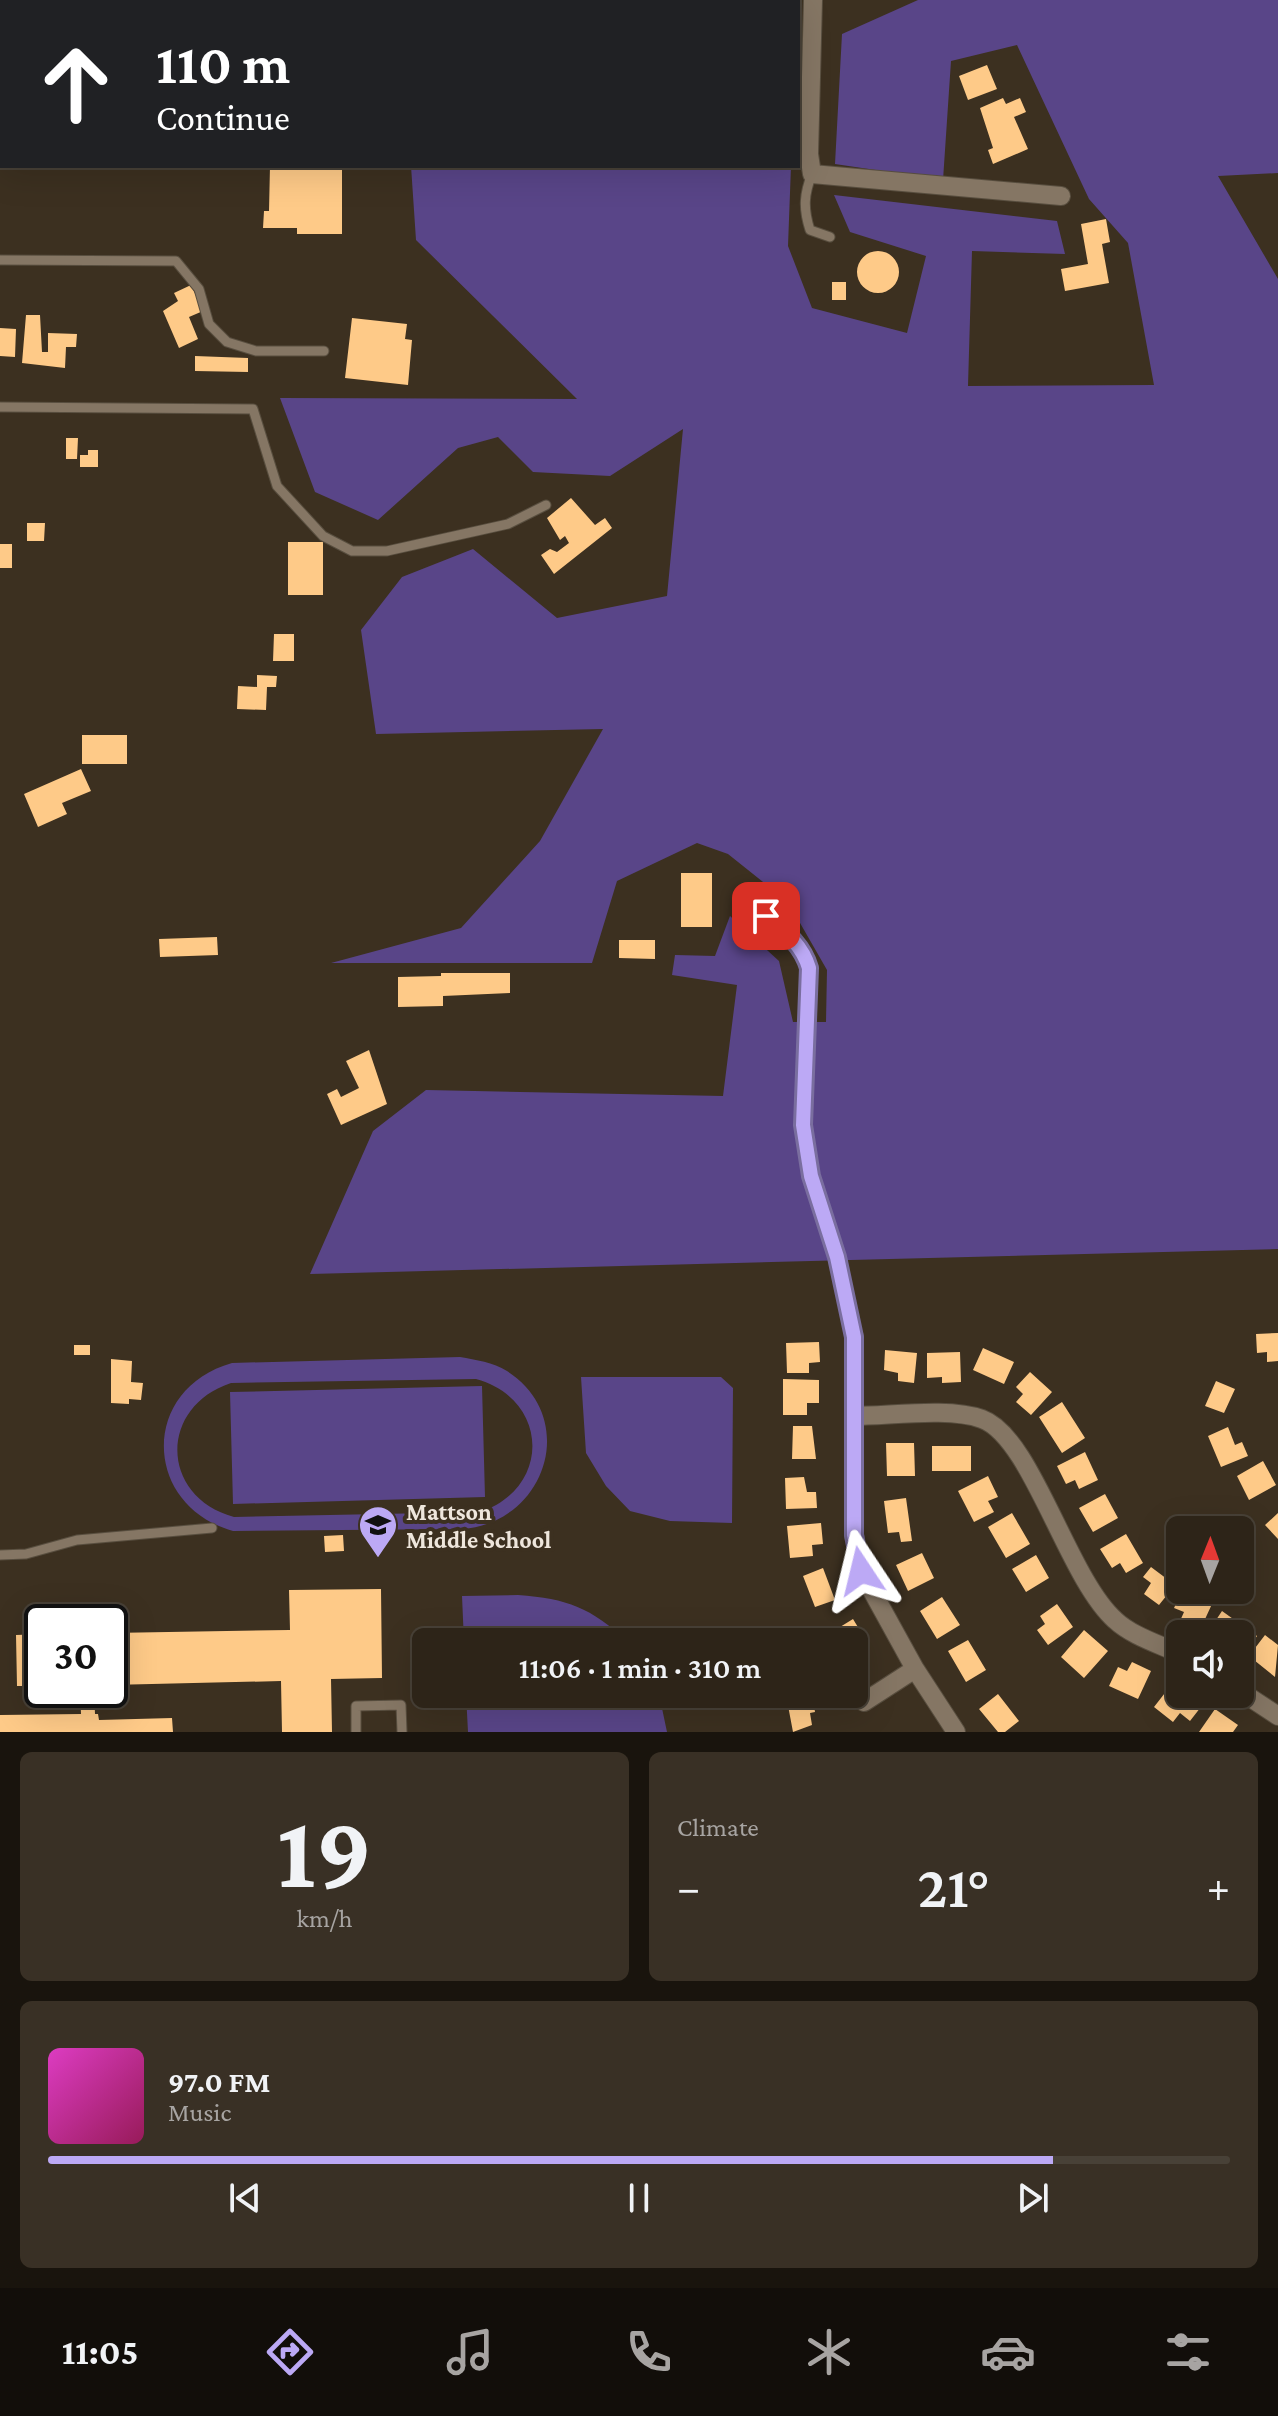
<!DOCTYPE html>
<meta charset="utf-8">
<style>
body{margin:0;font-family:"Crimson Pro",serif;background:#393025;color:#f1f3f6;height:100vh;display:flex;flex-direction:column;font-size:30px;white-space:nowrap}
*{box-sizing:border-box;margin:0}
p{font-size:26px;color:#a7a4a2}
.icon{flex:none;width:44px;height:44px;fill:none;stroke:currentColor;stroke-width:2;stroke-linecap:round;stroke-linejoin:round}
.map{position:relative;height:1732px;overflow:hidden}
.details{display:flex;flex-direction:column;gap:20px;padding:20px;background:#19140d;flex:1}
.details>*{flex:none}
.top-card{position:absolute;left:0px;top:0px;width:800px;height:168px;box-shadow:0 8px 32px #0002,0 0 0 2px #484137;background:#202124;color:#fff;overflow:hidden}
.needle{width:52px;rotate:1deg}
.fabs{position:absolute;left:1166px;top:1516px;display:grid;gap:16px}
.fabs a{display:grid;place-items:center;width:88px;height:88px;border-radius:12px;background:#2d2418;box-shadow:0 8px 32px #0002,0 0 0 2px #484137;font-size:40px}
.speed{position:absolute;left:24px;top:1604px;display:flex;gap:16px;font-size:40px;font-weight:700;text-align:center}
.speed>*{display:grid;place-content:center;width:104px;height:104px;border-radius:50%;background:#2d2418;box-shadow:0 8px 32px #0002,0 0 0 2px #484137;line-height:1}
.speed .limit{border:4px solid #111;border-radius:12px;background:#fff;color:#111}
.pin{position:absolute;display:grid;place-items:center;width:68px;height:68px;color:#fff;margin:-34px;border-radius:16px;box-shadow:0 4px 12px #0006}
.me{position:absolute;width:88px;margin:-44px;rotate:350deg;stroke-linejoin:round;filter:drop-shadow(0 0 6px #0008)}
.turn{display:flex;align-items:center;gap:28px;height:168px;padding:0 24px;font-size:36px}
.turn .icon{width:104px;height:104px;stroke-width:2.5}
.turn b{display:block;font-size:56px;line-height:68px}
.big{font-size:60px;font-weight:600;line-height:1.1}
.details .tile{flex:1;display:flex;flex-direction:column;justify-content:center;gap:12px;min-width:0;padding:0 28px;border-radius:12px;background:#393025}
.details .dial{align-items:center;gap:0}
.dial b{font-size:104px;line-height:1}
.song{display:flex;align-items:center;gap:24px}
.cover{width:96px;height:96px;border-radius:12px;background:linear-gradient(135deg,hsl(310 70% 55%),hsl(330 70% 35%))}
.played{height:8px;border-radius:4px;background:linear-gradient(90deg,#bca9f5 85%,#484137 85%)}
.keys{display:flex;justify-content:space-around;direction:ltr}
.heat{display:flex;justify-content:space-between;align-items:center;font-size:44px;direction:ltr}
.details .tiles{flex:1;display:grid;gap:20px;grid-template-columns:1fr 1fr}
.tile:last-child{grid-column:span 2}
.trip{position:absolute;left:412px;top:1628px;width:456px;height:80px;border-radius:12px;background:#2d2418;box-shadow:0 8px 32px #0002,0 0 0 2px #484137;font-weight:600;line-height:80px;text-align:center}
.menu{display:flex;height:128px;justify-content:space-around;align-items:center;background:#120e0a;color:#a7a4a2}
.menu .icon{width:56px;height:56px}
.menu .current{color:#bca9f5}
.menu b{font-size:36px;color:#f1f3f6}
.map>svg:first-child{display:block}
</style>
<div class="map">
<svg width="1278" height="1732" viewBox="0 0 1278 1732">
<rect width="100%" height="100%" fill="#3c3020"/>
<path fill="#594588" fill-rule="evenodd" d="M918,0H1278V173L1218,176L1278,279V1249L310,1274L373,1131L426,1090L723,1096L737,985L672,975L675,955L715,956L730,916L779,961L793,1022H826L827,970L788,902L728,854L697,843L617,881L592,963H331L461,928L540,841L603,729L376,734L361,630L402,577L473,549L557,618L667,596L683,429L610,476L533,472L498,437L458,448L378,520L315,492L280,398L577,399L416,240L411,166H791L788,246L812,308L907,333L926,256L850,232L834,195L1057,221L1065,254L972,251L968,386L1154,385L1128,243L1089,199L1017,45L951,61L943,180L835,164L842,34Z
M460,1357C476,1360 493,1362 507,1371C580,1418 546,1522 463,1529L233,1531C142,1505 140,1389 232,1363ZM476,1379C549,1399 552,1488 480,1512L234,1517C160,1497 158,1407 231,1383Z
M581,1377H721L733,1388L732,1523L670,1521L630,1511L606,1486L586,1453Z
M482,1386L485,1497L233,1504L230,1392Z
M518,1595C568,1599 590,1607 628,1642H464L462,1596Z
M466,1694H659L667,1732H468Z"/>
<path fill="#feca88" d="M987,65L997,89L968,100L959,76Z
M1003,98L1006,104L1020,98L1026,112L1014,117L1028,149L993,164L988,150L993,148L980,108Z
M270,166H342V234H297V228H263L264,211H269Z
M1106,219L1110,242L1102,244L1109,283L1065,291L1061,269L1088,264L1081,224Z
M857 272a21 21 0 1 1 42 0a21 21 0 1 1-42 0Z
M832,282H846V300H832Z
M191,285L203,311L189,317L198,339L179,348L163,311L178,301L174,293Z
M26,315H40L42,352H48V333L77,334L76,347H66L65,368L22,363Z
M352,318L407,324L405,339L412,340L408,385L345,378Z
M0,328L16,329L15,357L0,356Z
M195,356L248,358V372L195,371Z
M66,438H78L77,459H66Z
M88,450H98V467H80V455H88Z
M571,498L595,525L605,518L612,528L554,574L541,555L550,549L557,552L569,543L565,536L560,540L547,518Z
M27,523H45L44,541H27Z
M288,542H323V595H288Z
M0,544H12V568H0Z
M274,634H294V661H273Z
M257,675L277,676L276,687H267L266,710L237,709L238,686L257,687Z
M82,735H127V764H82Z
M81,769L91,791L62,803L67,814L38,827L24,794Z
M681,873H712V927H681Z
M217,937L218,955L160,957L159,939Z
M619,940H655V959L619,958Z
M441,973H510V993L443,996V1006L398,1007V977L441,976Z
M369,1050L387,1104L341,1125L327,1094L337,1089L341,1097L359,1088L346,1061Z
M1278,1333V1361L1267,1362V1352L1257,1353L1256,1334Z
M819,1342L820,1362L809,1363V1373H787L786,1343Z
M74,1345H90V1355H74Z
M983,1348L1014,1362L1004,1384L973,1370Z
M885,1350L917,1353L914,1383L898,1381V1373L884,1370Z
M960,1352L961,1382L942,1383V1377L927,1378V1353Z
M111,1359L132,1361L131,1382L143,1383L141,1400L129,1399V1404L111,1403Z
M1030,1372L1052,1392L1031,1415L1016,1402L1023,1394L1016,1387Z
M783,1379L819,1380V1403H807V1415H783Z
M1216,1381L1235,1389L1224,1413L1205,1406Z
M1062,1402L1085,1438L1062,1453L1039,1417Z
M793,1426H812L816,1459H792Z
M1228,1427L1235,1445L1242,1442L1248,1456L1221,1467L1208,1436Z
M886,1443H914L915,1476H887Z
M932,1446H971V1471H932Z
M1085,1452L1098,1480L1079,1489L1075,1480L1066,1484L1057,1466Z
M1263,1461L1276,1485L1249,1500L1237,1476Z
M988,1476L998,1497L988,1501L994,1512L974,1522L958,1491Z
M804,1477L807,1492H816L817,1508L786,1509L785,1478Z
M1105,1494L1118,1518L1093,1532L1079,1508Z
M906,1498L912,1541L901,1542L899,1532L888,1533L884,1501Z
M1012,1513L1030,1544L1006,1558L988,1527Z
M1278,1513V1539L1265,1525Z
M821,1523L823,1544L812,1545L813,1556L790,1558L787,1526Z
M1126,1534L1143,1563L1126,1573L1120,1563L1112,1568L1100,1549Z
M343,1535L344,1551L325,1552L324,1536Z
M922,1553L934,1578L908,1591L896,1565Z
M1036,1555L1049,1578L1026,1592L1012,1569Z
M1151,1567L1175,1585L1159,1605L1144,1594L1151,1583L1143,1577Z
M823,1568L835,1600L815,1607L803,1576Z
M381,1589L382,1678L331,1679L332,1732H282L281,1681L110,1685V1633L290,1630L289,1590Z
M1182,1591L1212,1604L1200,1630L1180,1621L1184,1612L1174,1608Z
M942,1597L960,1625L937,1639L920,1611Z
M1057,1604L1073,1627L1048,1645L1037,1630L1045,1624L1040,1616Z
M1222,1611L1257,1636L1245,1653L1240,1649V1634L1208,1632Z
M853,1619L867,1642L854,1650V1642H832L827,1635Z
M1084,1630L1108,1651L1084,1678L1061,1657Z
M42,1634V1686H17L16,1635Z
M1265,1635L1278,1645L1275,1677L1249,1656Z
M968,1640L986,1670L966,1682L948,1651Z
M1132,1662L1151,1671L1138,1699L1109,1686L1118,1667L1127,1671Z
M1168,1689L1178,1697L1193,1694L1204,1703L1190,1721L1180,1713L1173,1722L1154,1707Z
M80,1690H94L95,1714H98L99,1720L172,1718L173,1732H0V1715L81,1714Z
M812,1694L815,1712L810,1713L812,1725L793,1732L786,1695Z
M998,1694L1019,1721L1005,1732H998L979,1709Z
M1215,1709L1238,1725L1233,1732H1199Z"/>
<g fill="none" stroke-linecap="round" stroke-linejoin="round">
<defs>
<path id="lane" d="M0,84H2
M812,174C804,194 803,208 810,230L830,237
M0,260L176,261L199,289L209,324L227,342L256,351H324
M0,407L253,409L277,486L323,536L352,551H387L508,524L546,505
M742,897C767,917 800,936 809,968L803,1125L811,1176L837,1257L854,1337
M0,1555L26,1554L77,1540L212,1528
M356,1732V1706L401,1705L402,1732"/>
<path id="street" d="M813,0L809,154L812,174L1061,196
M854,1337V1535L861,1571L915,1669L956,1732
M854,1416C890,1416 949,1407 982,1419C1032,1437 1067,1577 1115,1620C1132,1636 1159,1644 1180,1654
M1240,1691L1278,1716
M864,1702L915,1669"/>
</defs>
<use href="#lane" stroke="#584e3f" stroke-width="11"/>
<use href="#street" stroke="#584e3f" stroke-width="20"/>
<use href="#lane" stroke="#857664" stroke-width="9"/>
<use href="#street" stroke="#857664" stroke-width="18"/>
</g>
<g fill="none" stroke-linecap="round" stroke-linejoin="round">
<defs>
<path id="route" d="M766,916C784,931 802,944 809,968L803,1125L811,1176L837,1257L854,1337V1535L861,1571"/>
</defs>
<use href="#route" stroke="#7a6e9f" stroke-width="20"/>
<use href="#route" stroke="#bca9f5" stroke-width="14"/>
</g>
<defs>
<symbol id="school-pin" viewBox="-11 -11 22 30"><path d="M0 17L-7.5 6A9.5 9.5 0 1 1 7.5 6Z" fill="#bca9f5" stroke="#3c3020"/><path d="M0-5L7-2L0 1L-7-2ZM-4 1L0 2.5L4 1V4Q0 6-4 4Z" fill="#111"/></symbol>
</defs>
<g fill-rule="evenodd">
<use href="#school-pin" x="356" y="1503" width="44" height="60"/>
</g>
<g text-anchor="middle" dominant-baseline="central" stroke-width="8" stroke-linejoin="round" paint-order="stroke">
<g font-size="24" font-weight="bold" fill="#eee6dc" stroke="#3c3020" text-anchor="start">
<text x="406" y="1511">Mattson<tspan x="406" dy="28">Middle School</tspan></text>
</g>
</g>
</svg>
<div class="fabs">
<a><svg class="needle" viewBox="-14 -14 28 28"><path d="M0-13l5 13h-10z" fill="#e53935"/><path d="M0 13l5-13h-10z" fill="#a7a4a2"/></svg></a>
<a><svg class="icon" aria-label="sound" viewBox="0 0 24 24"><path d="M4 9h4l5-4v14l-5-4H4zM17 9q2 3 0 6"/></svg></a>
</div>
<div class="speed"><div class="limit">30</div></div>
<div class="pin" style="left:766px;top:916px;background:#d93025"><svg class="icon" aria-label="arrive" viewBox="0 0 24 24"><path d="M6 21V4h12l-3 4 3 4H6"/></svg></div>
<svg class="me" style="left:861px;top:1571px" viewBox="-20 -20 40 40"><path d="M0-17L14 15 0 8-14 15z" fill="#bca9f5" stroke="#fff" stroke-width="4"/></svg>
<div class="trip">11:06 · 1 min · 310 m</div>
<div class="top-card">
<div class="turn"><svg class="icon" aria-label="ahead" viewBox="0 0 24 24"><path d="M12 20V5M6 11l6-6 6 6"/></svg><div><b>110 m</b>Continue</div></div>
</div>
</div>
<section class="details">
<div class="tiles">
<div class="tile dial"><b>19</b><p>km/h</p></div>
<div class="tile"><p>Climate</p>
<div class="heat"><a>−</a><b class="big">21°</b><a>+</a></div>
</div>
<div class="tile">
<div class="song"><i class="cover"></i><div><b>97.0 FM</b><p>Music</p></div></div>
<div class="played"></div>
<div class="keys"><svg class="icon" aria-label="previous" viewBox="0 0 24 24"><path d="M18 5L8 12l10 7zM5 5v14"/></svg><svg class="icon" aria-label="pause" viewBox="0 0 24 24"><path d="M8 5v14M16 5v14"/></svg><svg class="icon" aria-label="next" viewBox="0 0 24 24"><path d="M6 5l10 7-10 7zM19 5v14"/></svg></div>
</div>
</div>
</section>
<nav class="menu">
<b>11:05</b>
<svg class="icon current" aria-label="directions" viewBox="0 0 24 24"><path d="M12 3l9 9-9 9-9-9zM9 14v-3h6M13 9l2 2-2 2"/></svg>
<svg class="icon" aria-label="music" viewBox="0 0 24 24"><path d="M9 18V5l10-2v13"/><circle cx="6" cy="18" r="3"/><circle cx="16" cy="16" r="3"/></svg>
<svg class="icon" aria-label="phone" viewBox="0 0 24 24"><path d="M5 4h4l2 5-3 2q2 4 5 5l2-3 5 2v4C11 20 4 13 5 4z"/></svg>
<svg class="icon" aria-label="climate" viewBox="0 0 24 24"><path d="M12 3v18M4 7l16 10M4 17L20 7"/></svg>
<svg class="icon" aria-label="car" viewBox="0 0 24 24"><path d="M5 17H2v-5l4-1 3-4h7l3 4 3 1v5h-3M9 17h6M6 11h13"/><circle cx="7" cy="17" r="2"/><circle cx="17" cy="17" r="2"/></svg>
<svg class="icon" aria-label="filters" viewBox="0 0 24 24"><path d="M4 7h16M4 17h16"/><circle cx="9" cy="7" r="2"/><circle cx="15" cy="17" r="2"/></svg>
</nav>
